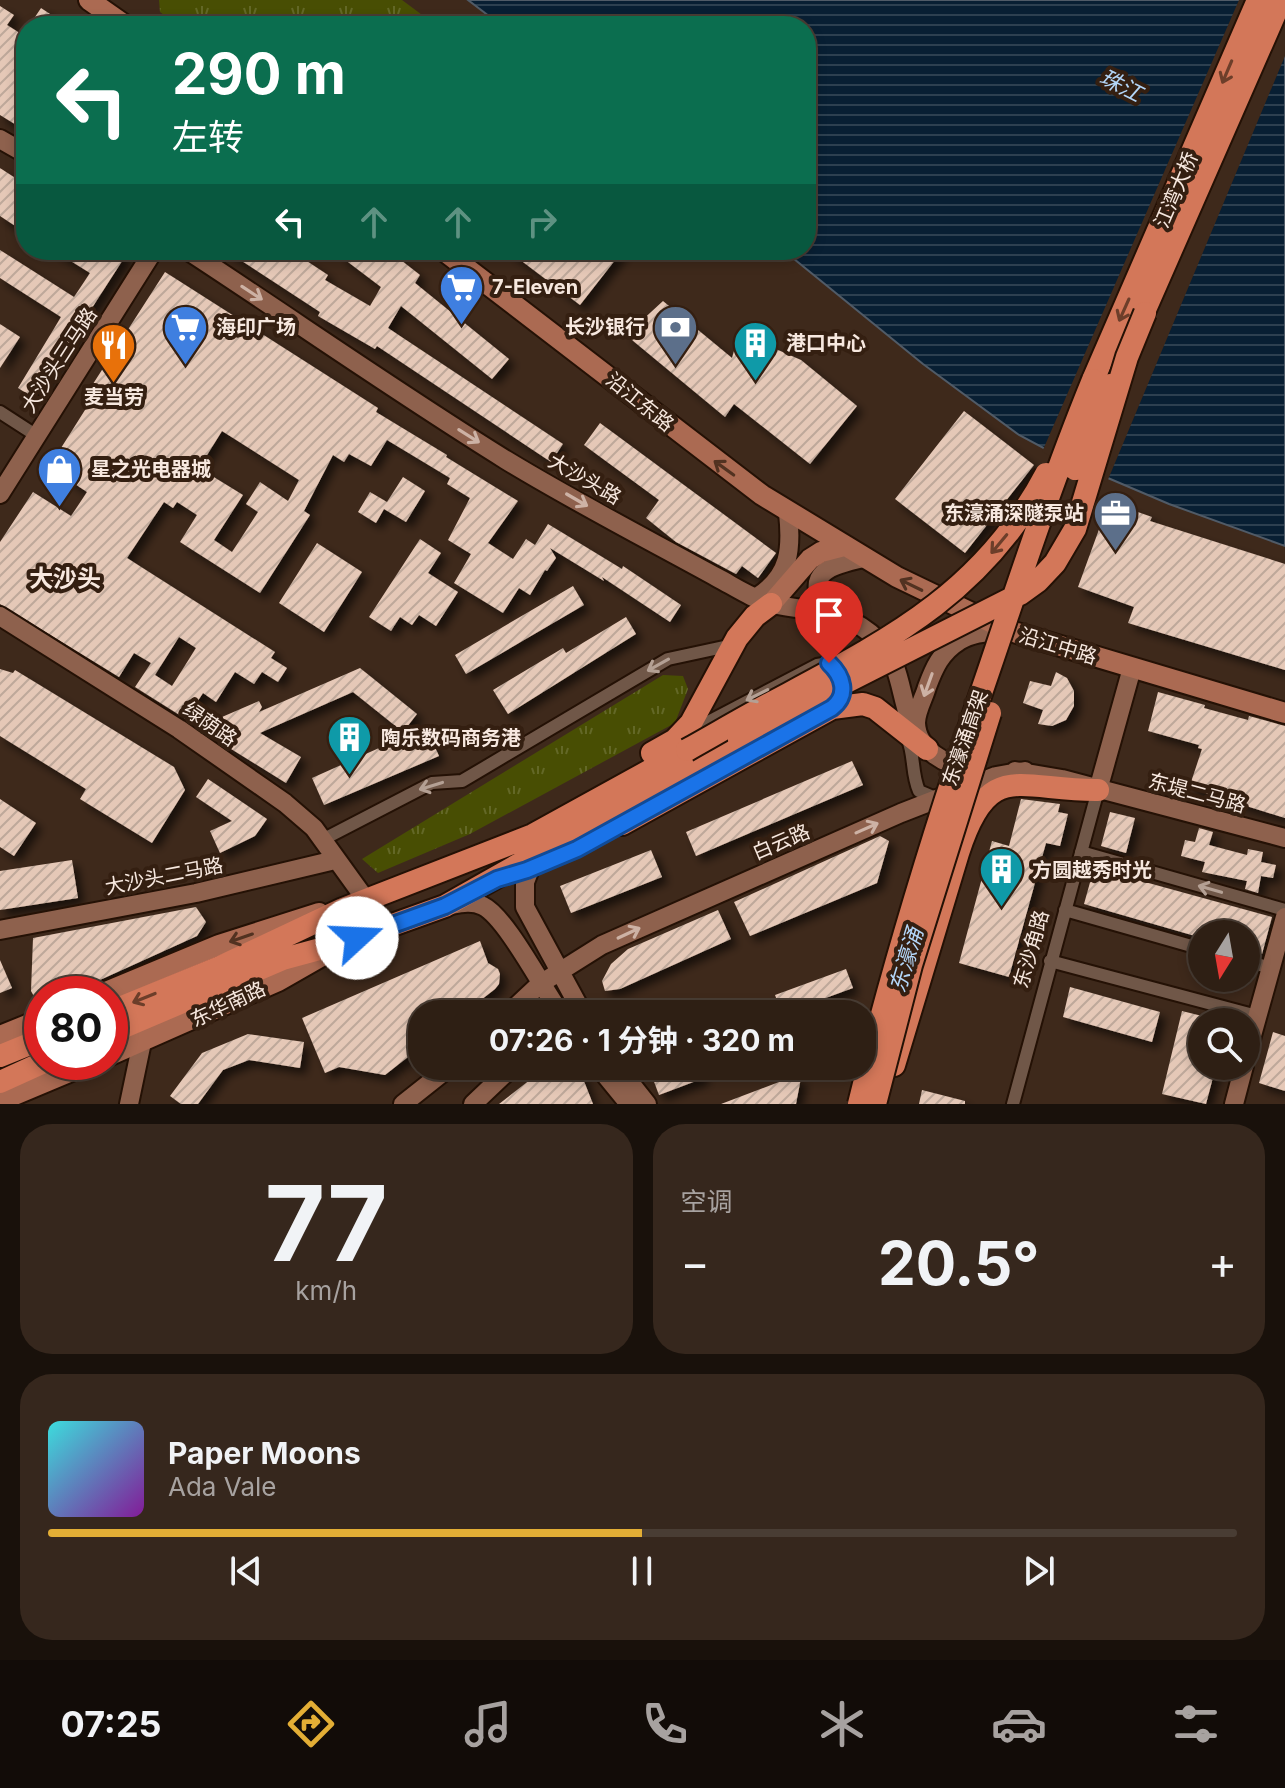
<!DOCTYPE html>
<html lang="zh">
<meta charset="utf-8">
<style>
body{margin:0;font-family:Inter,"Noto Sans SC",sans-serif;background:#36271d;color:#f1f3f6;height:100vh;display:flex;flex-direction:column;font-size:30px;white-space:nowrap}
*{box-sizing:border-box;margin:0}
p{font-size:26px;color:#a7a2a0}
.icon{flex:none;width:44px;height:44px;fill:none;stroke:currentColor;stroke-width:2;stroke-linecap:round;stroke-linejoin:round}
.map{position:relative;height:1104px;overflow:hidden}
.side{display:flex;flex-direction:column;gap:20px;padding:20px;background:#19110b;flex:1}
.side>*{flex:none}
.hud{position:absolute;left:16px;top:16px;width:800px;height:244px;border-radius:32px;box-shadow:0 4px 12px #0003,0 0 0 2px #493d34;background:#0b6e4f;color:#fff;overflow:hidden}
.needle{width:52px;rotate:191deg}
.buttons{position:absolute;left:1188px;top:920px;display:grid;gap:16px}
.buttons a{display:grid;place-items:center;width:72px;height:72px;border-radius:50%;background:#2e1f14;box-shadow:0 4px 12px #0003,0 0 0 2px #493d34;font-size:40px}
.speed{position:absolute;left:24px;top:976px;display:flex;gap:16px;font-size:40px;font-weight:700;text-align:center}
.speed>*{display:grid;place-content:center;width:104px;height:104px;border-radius:50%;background:#2e1f14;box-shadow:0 4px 12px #0003,0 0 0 2px #493d34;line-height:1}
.speed .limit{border:12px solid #d22;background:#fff;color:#111}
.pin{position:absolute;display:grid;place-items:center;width:68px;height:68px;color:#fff;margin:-82px -34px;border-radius:50% 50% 50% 0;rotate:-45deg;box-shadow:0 0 8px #0007}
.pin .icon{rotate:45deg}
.me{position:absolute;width:88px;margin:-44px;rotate:70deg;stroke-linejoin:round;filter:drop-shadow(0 0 6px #0008)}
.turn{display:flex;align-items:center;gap:28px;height:168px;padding:0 24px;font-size:36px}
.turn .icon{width:104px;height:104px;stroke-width:2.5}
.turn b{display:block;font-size:56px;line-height:68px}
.lanes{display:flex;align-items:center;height:76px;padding:0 24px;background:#0003;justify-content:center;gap:40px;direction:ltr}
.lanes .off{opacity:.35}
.big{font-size:60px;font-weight:700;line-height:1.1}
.side .tile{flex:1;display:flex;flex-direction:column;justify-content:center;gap:12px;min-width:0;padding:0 28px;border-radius:32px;background:#36271d}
.side .dial{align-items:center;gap:0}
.dial b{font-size:104px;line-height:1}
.song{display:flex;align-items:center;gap:24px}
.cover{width:96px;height:96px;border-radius:12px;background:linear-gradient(135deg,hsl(180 70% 55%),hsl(290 70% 35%))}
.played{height:8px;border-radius:4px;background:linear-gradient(90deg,#e3ae35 50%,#493d34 50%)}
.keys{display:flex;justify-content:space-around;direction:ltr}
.heat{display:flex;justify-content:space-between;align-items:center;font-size:44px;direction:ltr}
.side .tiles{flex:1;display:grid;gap:20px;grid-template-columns:1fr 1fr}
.tile:last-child{grid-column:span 2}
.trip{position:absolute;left:408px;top:1000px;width:468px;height:80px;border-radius:32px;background:#2e1f14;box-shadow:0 4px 12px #0003,0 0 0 2px #493d34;font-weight:700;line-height:80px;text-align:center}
.dock{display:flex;height:128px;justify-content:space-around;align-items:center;background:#120c08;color:#a7a2a0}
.dock .icon{width:56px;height:56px}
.dock .current{color:#e3ae35}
.dock b{font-size:36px;color:#f1f3f6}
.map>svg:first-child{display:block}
</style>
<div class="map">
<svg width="1285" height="1104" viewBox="0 0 1285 1104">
<defs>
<pattern id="grass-tufts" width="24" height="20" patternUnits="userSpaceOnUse" patternTransform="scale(2)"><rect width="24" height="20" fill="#484e03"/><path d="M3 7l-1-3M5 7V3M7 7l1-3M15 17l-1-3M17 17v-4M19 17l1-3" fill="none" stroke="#636827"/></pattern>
<pattern id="water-rules" width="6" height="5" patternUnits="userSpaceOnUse" patternTransform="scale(2)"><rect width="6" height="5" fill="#081f33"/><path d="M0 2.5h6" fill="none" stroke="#2d4050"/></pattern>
<pattern id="building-hatch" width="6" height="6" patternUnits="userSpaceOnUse" patternTransform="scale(2)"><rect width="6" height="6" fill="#e5c8b7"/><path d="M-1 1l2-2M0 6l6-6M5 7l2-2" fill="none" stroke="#bea89a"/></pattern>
<filter id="shadow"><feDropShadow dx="6" dy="6" stdDeviation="4" flood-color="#0009"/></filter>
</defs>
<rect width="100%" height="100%" fill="#3e291b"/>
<path fill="url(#grass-tufts)" d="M159,0H402L437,26H179L160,12Z
M663,675L683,676L688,689L675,723L470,834L378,873L362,859Z"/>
<path fill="url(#water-rules)" stroke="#505b67" stroke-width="2" d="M468,0H1285V546L1169,504L1068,461L1019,435L923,364L783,250H806V26H502Z"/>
<path fill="#3e291b" d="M1239,0H1285V56L1107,482L1042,452Z"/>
<path fill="url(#building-hatch)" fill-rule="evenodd" filter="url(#shadow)" d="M0,6L14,15L7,25L26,37V113L18,126L0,115Z
M41,8L68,26H29Z
M0,168L26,185V233L0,216Z
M0,250L74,297L90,273L53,250H118L126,255L34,398L18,388L61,317L0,278Z
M225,250H290L328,275L325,280L370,306L381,287L340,256L345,250H388L420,275L415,283L509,359L492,379L401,306L388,328L563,444L551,462L377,346L375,349L318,316L320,312Z
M507,250H623L580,305Z
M165,272L378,408L376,412L447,455L446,457L518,501L488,543L513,559L526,539L535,545L548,524L622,569L623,566L681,605L670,622L602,577L604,581L550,548L556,558L547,571L545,570L530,595L519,588L503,613L454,583L471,554L448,540L470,498L447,484L450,478L387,440L371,466L349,454L344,462L333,455L304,511L310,515L260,593L180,542L197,515L177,502L173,508L164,502L127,558L275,652L271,658L287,668L278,682L262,672L254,684L235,672L216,702L203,693L186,719L135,687L151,663L134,653L119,677L0,604V542L33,492L71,516L87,492L49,467L97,391L91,387ZM222,431L299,480L288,501L260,482L246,504L258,512L232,552L214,540L243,495L199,468ZM179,637L196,648L172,686L155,675Z
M663,301L732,358L739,333L801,360L857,406L810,464L734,404L725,417L626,335Z
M0,324L20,337L0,368Z
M964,411L1034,465L965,553L895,499Z
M600,423L776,553L758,578L742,566L736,574L676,542L646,518L659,500L584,445Z
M403,477L425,491L406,522L384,509L376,523L358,512L370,492L387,502Z
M1109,502L1152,517L1150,521L1285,564V670L1128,623L1134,607L1078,587Z
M420,539L441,553L428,573L458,592L436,626L419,615L412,625L400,617L391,631L369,617Z
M317,543L362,572L324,632L279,603Z
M573,586L584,605L466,674L455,655Z
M626,617L636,634L508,714L493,690L563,648L566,653Z
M360,668L417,714L403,732L353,692L271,728L260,733L301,757L286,783L207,734L215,720L259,701L262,707L259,712Z
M0,669L13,673L15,670L174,767L185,790L152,843L80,799L86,789L0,736Z
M1056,672L1067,678L1074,691V706L1066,720L1052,726L1038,724L1043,710L1023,703L1030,681L1051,686Z
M1158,692L1205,705L1204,708L1248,720L1249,716L1285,726V818L1189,788L1202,749L1198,748L1199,745L1148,731Z
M426,727L439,756L324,805L312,778Z
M852,761L863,785L696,856L686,832Z
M208,779L267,819L255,836L220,853L210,831L232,821L196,797Z
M0,799L36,823L14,856L0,847Z
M1021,799L1060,804L1058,812L1068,814L1060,846L1046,843L1009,977L959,963L992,841L1009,846Z
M1110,812L1135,818L1126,853L1101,846Z
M1199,828L1213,832L1209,845L1247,855L1248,849L1263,852L1261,862L1276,865L1273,878L1261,876L1258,893L1245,889L1247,881L1202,872L1205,862L1181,856L1185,840L1195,842Z
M880,836L889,841L877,883L750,936L734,902Z
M651,850L662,877L571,913L560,886Z
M72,860L78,898L0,910V871Z
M1094,868L1272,917L1262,954L1246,949V934H1202V938L1084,904Z
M196,907L206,922L197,936L69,994H42V1006L40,1007L31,991L33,938Z
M718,910L731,939L620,989L605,991L602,981L611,964L628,949Z
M480,941L488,963L498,969L500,974L499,984L495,989L463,1014H422V1046L385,1075L339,1067L325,1073L302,1018Z
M0,960L12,988L0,993Z
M846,969L853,988L782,1014L775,995Z
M1070,987L1160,1012L1152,1042L1063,1017Z
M1182,1011L1202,1016V1066H1216L1206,1104L1162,1094Z
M1273,1032L1285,1036V1091L1259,1083Z
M248,1034L304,1042L300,1068L249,1060L223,1070L198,1104H181L170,1096L202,1053Z
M688,1066H699L704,1078L659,1095L653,1079Z
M580,1071L593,1104H499L531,1079Z
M781,1074L801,1078L796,1104H721L779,1082Z
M922,1090L965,1101V1104H919Z"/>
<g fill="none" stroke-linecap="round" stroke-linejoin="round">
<defs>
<path id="street" d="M0,412L37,436
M691,731L817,665L829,663L834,668
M907,737C915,755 911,773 919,791L938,799
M322,840L432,783L462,781L668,659L733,645
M1081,852L1285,910
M1065,910L1202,949
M1050,961L1257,1016
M1246,961L1271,968
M1013,1104L1098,790"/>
<path id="secondary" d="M0,139L26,154
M187,250C294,320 398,393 506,460C575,502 647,539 718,578C735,587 754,600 773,604C815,613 846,608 879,641C906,668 898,711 921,740
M0,494L154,250
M757,597C790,576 792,549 788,513
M827,612C802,572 831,565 864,558
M0,616L179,729L285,803L314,828L366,900
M969,768C947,766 917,750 916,723C916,711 924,698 927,687C934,668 941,652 959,641C973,632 990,632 1007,630
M1015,771L1062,779L1285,838
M1098,790L1132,668
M535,856L525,882V907L583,1014
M451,905C462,903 473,901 483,906C506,917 543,989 561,1014
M0,930L196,893L335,860
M508,1014L540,984L602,945L901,813L996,776L1025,771
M1246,1057L1285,917
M598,1066L629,1104
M617,1066L647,1104
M129,1104L142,1042
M403,1104L451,1066
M473,1104L513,1066
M1234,1104L1244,1066"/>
<path id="primary" d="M89,0L126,26
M443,250L762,495L897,577L1007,630L1285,713
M771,604L810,559L821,552L844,546
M101,994L219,945L319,913
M0,1036L42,1019
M110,1055L278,981L334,949
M0,1101L93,1062"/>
<path id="highway" d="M1136,330L1281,0
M1093,380L1258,0
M652,753L675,740L691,723L737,638L755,616L771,604
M622,824L832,708L863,704L875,708L927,749
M110,1012L220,967L343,909L533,835L687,750
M110,1033L283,959L342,943L445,906L739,740
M0,1056L42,1039
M894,1065L958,853C989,757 1019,791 1098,790
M0,1082L44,1062"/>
</defs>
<use href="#street" stroke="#241105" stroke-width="16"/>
<use href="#secondary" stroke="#241105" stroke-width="22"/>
<use href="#primary" stroke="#241105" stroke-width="24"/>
<use href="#highway" stroke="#241105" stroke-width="26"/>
<use href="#street" stroke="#705748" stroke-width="12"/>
<use href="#secondary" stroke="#8e614d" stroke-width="18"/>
<use href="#primary" stroke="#ab6a52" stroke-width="20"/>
<use href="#highway" stroke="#d37759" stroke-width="22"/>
<defs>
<path id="highway-bridge" d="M1075,469L1110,385
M739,740L815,698L1020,594L1038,581L1055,563L1075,529L1127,357L1145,313
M687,750C716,734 744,717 773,702C887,641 983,594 1046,474
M859,1104C895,955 941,809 991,664C1023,569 1055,473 1093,380
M875,1104L911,965L990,713"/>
</defs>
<use href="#highway-bridge" stroke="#241105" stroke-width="26" stroke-linecap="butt"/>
<use href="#highway-bridge" stroke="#d37759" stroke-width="22"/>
</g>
<defs><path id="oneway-shaft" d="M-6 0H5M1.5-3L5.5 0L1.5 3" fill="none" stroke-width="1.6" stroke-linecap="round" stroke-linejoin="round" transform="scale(2)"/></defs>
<g stroke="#6c3e2a">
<use href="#oneway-shaft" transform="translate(1227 72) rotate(113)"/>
<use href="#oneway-shaft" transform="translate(1124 310) rotate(114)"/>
<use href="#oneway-shaft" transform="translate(999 544) rotate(130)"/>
<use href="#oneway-shaft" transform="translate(144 998) rotate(158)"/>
</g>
<g stroke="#cdb2a5">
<use href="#oneway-shaft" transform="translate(252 293) rotate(33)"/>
<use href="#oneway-shaft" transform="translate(469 436) rotate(32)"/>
<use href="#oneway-shaft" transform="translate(577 500) rotate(30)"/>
<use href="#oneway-shaft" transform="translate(928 685) rotate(110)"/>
<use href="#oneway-shaft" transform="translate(867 828) rotate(-24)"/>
<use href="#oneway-shaft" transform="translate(629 933) rotate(-25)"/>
</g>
<g stroke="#523221">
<use href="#oneway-shaft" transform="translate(724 468) rotate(-144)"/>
<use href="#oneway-shaft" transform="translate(911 585) rotate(-154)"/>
<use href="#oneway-shaft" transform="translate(241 938) rotate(161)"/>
</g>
<g stroke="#b4a094">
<use href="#oneway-shaft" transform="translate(658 665) rotate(151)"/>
<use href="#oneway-shaft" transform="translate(757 695) rotate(153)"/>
<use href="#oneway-shaft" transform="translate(431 786) rotate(163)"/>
<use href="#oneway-shaft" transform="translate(1210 889) rotate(-164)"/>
</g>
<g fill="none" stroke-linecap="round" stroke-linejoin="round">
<defs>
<path id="route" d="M357,938L445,906L497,879L527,870L577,849L832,708C849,695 843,676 829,663"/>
</defs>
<use href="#route" stroke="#114b97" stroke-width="20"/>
<use href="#route" stroke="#1a73e8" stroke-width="14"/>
</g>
<defs>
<symbol id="supermarket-pin" viewBox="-11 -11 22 30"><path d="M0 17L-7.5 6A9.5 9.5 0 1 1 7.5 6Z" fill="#3f7fe0" stroke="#341f11"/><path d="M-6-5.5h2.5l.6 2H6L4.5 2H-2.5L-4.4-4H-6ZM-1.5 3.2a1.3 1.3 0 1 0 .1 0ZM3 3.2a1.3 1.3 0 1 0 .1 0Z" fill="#fff"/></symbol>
<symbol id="bank-pin" viewBox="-11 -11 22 30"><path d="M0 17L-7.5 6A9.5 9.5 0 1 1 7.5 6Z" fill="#5c6f8a" stroke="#341f11"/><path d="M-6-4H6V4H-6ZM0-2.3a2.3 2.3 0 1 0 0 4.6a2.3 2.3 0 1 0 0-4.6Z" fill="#fff"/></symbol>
<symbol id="building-pin" viewBox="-11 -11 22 30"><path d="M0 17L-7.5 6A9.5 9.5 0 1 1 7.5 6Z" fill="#0f9aa8" stroke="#341f11"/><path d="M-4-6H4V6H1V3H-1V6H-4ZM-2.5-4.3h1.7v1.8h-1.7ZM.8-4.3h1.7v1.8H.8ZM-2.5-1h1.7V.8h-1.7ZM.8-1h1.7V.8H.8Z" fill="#fff"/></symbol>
<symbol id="restaurant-pin" viewBox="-11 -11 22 30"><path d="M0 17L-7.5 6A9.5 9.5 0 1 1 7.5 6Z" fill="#e8710a" stroke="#341f11"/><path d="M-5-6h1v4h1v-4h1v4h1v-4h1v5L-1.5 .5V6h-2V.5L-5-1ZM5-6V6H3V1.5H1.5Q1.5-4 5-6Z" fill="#fff"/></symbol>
<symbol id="shop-pin" viewBox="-11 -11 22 30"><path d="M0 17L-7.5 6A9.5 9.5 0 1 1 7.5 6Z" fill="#3f7fe0" stroke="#341f11"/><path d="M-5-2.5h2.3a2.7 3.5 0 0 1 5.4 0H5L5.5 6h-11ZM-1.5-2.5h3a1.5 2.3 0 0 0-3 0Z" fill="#fff"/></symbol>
<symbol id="office-pin" viewBox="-11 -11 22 30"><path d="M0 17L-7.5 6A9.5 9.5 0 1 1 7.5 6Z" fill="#5c6f8a" stroke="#341f11"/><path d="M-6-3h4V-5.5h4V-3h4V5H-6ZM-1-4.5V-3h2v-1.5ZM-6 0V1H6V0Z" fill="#fff"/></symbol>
</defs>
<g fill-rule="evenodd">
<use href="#supermarket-pin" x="436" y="262" width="51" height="69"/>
<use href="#supermarket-pin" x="160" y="302" width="51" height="69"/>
<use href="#bank-pin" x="650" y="302" width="51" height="69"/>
<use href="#building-pin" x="730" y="318" width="51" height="69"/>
<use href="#restaurant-pin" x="88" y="320" width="51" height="69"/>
<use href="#shop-pin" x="34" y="444" width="51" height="69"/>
<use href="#office-pin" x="1090" y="488" width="51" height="69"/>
<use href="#building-pin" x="324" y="712" width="51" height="69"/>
<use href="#building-pin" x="976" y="844" width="51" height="69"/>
</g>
<g text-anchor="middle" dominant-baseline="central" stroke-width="8" stroke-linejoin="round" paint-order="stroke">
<g font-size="20" fill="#f7e8df" stroke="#341f11">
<text transform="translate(1176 190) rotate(-67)">江湾大桥</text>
<text transform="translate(59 360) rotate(-57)">大沙头三马路</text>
<text transform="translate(640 402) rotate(39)">沿江东路</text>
<text transform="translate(585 479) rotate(30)">大沙头路</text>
<text transform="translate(1058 646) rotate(17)">沿江中路</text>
<text transform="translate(210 724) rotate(35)">绿荫路</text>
<text transform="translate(965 738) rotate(-71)">东濠涌高架</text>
<text transform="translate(1197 793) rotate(15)">东堤二马路</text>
<text transform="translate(781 842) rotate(-23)">白云路</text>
<text transform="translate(164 876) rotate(-11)">大沙头二马路</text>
<text transform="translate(1031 949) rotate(-74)">东沙角路</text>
<text transform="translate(228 1004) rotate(-25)">东华南路</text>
</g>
<g font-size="20" font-weight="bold" fill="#f7e8df" stroke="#341f11" text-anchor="start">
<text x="492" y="287">7-Eleven</text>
<text x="216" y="327">海印广场</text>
<text x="645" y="327" text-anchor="end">长沙银行</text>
<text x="786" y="343">港口中心</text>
<text x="114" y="397" text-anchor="middle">麦当劳</text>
<text x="91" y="469">星之光电器城</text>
<text x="1084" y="513" text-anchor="end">东濠涌深隧泵站</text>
<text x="381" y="738">陶乐数码商务港</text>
<text x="1032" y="870">方圆越秀时光</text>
</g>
<g font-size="22" font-style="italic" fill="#b3d6f8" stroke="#341f11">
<text transform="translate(1121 85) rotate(27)">珠江</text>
<text transform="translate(906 960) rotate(-73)">东濠涌</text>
</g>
<g font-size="24" font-weight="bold" fill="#f7e8df" stroke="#341f11">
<text x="65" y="578">大沙头</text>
</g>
</g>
</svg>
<div class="buttons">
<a><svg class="needle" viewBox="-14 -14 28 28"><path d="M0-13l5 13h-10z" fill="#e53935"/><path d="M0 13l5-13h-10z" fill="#a7a2a0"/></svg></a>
<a><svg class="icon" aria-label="search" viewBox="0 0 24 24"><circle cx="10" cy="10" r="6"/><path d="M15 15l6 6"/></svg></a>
</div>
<div class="speed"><div class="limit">80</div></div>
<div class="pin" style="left:829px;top:663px;background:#d93025"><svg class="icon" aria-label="arrive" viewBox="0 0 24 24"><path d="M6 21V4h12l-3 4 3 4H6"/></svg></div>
<svg class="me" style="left:357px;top:938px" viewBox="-20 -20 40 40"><circle r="19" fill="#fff"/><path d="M0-13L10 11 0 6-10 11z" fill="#1a73e8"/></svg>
<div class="trip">07:26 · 1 分钟 · 320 m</div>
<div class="hud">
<div class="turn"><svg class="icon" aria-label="left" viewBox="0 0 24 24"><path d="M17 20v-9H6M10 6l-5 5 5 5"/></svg><div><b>290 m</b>左转</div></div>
<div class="lanes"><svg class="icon" aria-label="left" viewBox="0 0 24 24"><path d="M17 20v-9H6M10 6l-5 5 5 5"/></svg><svg class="icon off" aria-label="ahead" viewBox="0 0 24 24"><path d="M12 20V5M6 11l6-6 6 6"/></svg><svg class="icon off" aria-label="ahead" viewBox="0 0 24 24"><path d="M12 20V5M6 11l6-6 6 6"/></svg><svg class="icon off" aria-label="right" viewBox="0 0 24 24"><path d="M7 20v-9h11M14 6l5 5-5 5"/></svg></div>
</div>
</div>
<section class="side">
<div class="tiles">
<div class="tile dial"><b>77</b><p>km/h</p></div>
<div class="tile"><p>空调</p>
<div class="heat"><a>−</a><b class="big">20.5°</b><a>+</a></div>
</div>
<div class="tile">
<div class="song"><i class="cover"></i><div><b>Paper Moons</b><p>Ada Vale</p></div></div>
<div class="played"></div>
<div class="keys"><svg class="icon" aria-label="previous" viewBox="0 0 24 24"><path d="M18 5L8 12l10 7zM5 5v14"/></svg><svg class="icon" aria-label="pause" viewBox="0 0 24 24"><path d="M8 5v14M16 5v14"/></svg><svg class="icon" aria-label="next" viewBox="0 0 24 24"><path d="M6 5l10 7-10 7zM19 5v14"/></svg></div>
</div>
</div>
</section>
<nav class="dock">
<b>07:25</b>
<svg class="icon current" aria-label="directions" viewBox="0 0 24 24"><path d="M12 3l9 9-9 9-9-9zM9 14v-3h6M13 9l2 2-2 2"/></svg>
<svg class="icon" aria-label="music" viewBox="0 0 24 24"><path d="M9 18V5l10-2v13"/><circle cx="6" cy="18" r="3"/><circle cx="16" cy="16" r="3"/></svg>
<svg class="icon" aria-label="phone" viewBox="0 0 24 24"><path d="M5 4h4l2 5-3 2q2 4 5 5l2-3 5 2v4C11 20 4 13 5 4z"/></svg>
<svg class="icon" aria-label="climate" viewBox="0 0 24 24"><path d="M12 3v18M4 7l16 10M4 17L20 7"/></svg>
<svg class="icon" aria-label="car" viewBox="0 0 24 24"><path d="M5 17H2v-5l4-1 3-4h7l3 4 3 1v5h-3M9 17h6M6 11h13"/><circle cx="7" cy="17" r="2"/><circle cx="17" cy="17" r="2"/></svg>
<svg class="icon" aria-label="filters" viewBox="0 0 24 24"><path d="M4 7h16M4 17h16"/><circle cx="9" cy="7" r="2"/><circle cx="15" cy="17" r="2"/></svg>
</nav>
